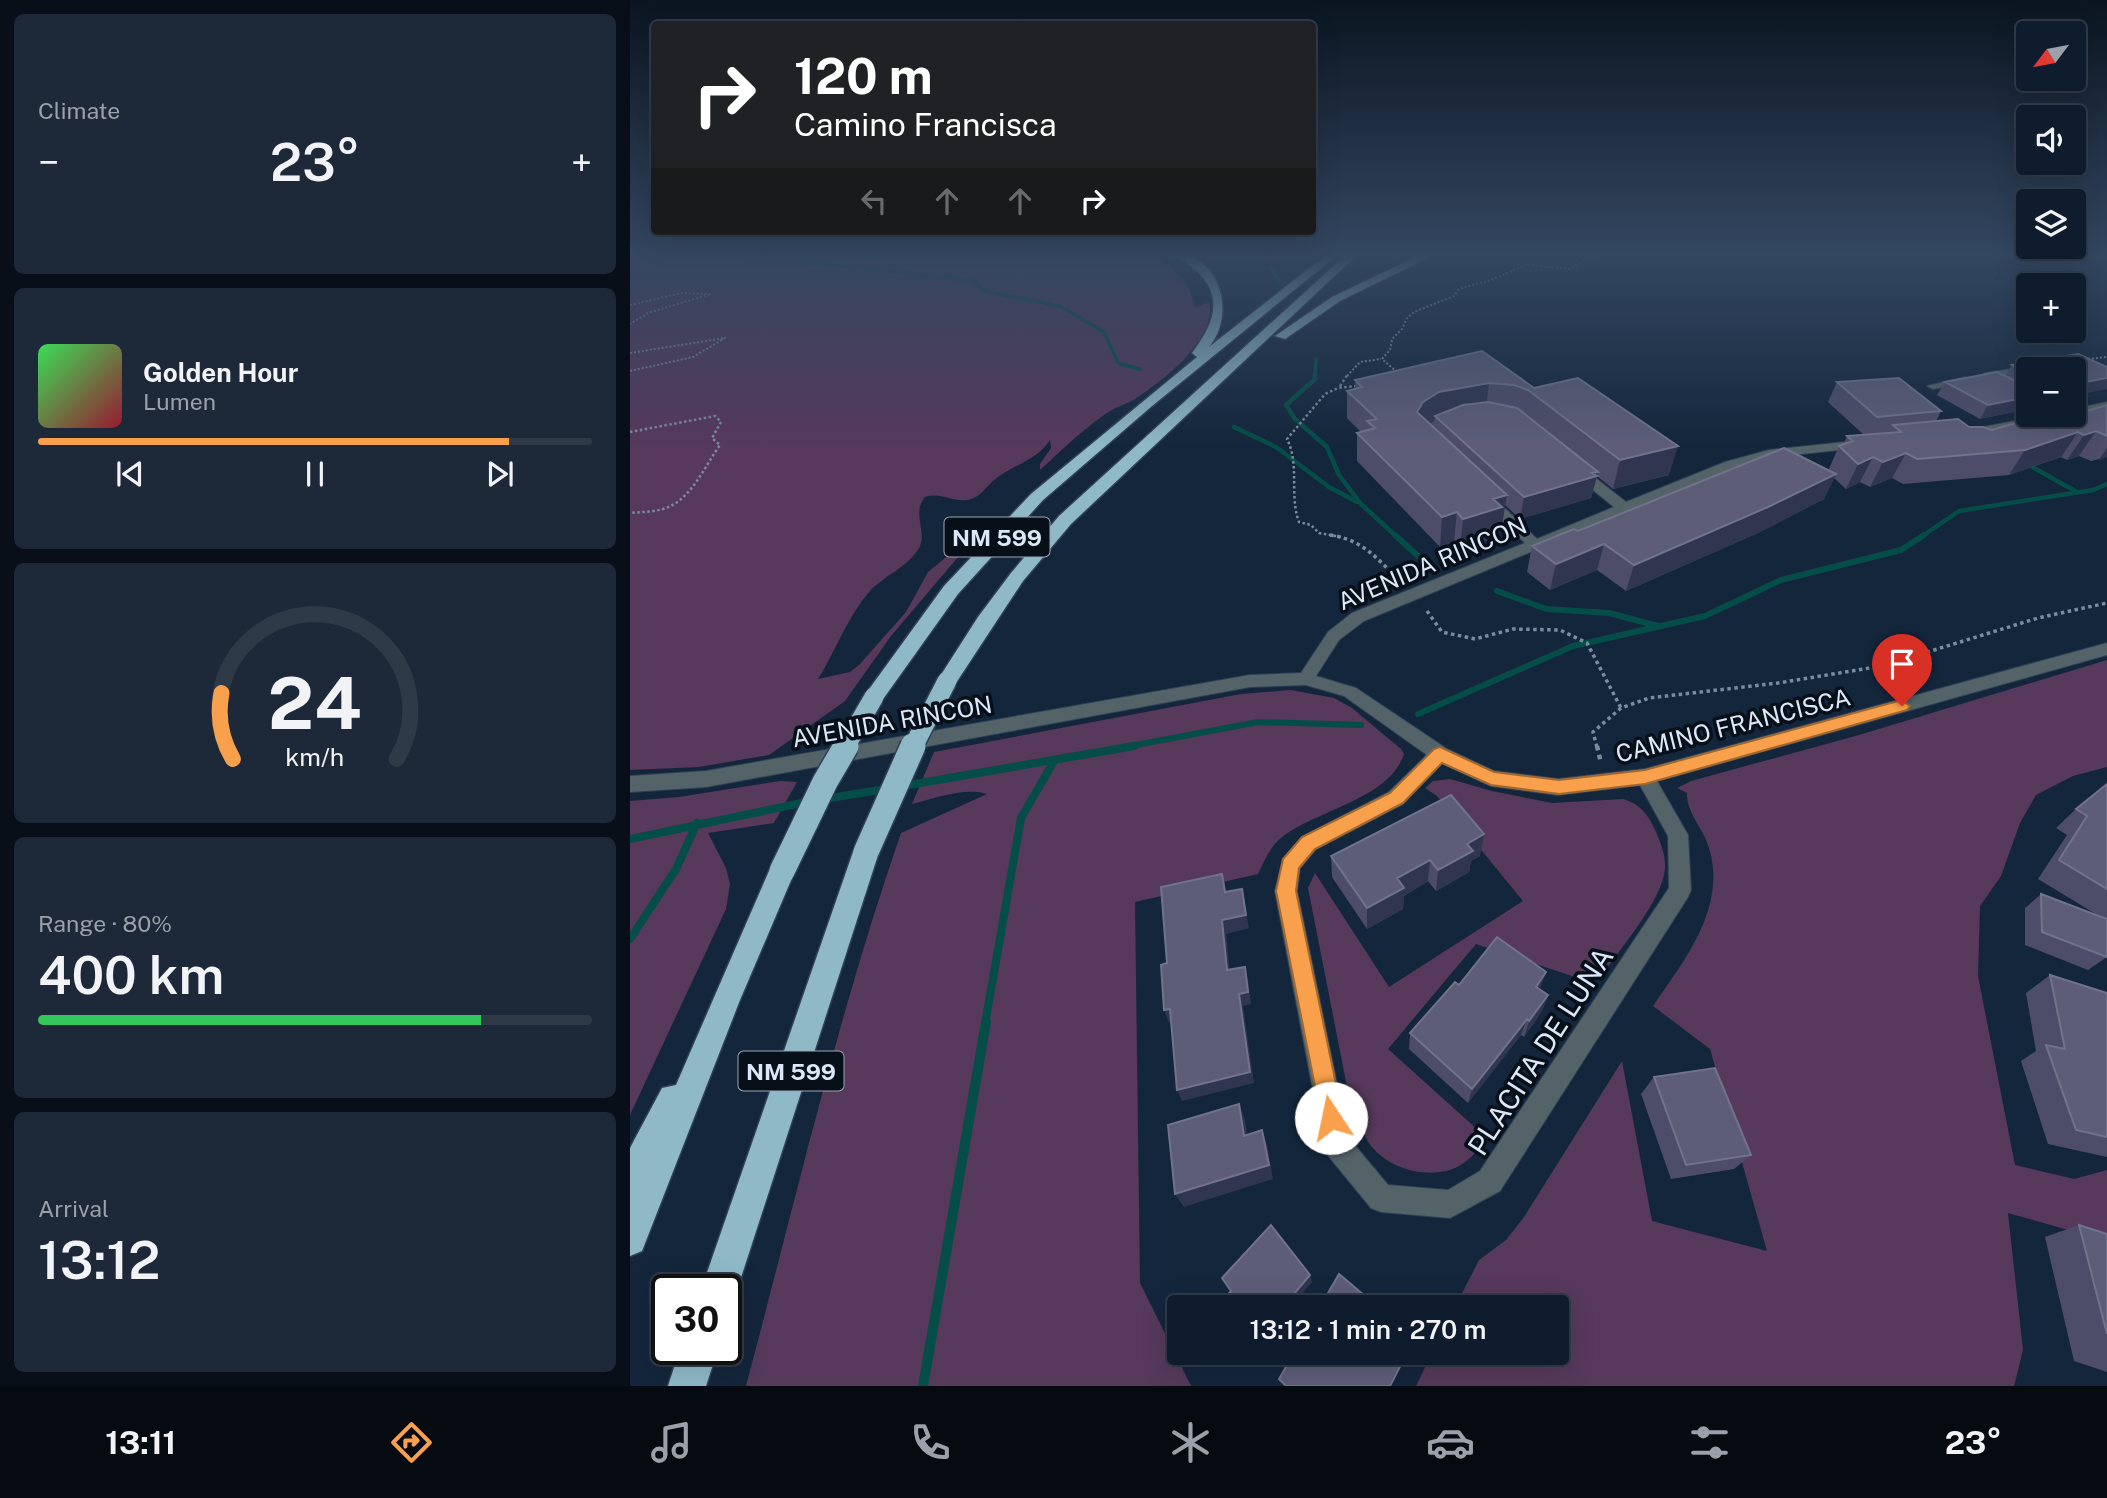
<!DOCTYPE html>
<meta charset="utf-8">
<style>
body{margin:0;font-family:"Public Sans",sans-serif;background:#1d2939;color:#f1f3f6;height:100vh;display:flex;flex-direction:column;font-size:26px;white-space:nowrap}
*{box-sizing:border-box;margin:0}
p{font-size:23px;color:#9ba1aa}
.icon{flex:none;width:38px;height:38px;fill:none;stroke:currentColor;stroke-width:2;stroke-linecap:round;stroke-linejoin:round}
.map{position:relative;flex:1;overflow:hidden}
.drawer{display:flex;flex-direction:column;gap:14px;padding:14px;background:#080f19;width:630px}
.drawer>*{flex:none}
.banner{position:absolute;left:21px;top:21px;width:665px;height:214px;border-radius:7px;box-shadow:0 7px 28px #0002,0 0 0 2px #2f3a49;background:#202124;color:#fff;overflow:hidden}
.needle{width:46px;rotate:238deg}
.controls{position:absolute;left:1386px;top:21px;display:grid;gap:14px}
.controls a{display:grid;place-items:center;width:70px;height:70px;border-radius:7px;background:#0f1c2d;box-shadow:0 7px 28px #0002,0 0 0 2px #2f3a49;font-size:35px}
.speed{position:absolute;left:21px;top:1274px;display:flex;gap:14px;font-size:35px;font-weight:700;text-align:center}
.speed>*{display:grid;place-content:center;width:91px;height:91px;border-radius:50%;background:#0f1c2d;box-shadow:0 7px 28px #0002,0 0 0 2px #2f3a49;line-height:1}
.speed .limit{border:4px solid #111;border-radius:10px;background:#fff;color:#111}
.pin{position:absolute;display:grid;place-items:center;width:60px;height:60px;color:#fff;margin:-72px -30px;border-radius:50% 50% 50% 0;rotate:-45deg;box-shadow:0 0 7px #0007}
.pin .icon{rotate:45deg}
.me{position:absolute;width:77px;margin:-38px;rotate:349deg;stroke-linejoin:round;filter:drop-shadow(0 0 5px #0008)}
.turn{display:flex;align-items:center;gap:24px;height:147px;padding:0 28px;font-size:32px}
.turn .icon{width:91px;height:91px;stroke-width:2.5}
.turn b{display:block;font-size:49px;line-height:60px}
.lanes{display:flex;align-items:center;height:66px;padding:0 28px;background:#0003;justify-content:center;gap:35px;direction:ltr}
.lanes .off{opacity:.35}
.big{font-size:52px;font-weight:600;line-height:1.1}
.drawer .widget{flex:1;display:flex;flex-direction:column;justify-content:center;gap:10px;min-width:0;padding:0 24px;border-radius:10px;background:#1d2939}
.drawer .dial{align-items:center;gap:0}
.dial svg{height:182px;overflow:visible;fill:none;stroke:#2f3a49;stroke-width:7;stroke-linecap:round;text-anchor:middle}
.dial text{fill:#f1f3f6;stroke:none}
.song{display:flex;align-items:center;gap:21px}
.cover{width:84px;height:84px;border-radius:10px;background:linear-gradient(135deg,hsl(130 70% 55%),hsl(350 70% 35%))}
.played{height:7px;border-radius:4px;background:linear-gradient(90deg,#f8a04b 85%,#2f3a49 85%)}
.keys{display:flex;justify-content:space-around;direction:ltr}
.heat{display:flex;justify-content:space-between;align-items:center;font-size:38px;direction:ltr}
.charge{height:10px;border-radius:5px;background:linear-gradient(90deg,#34c759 80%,#2f3a49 0)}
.trip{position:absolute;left:537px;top:1295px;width:402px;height:70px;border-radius:7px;background:#0f1c2d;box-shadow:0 7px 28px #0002,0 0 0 2px #2f3a49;font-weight:600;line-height:70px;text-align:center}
.tab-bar{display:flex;height:112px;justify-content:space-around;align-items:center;background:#060b12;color:#9ba1aa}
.tab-bar .icon{width:49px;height:49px}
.tab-bar .active{color:#f8a04b}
.tab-bar b{font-size:32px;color:#f1f3f6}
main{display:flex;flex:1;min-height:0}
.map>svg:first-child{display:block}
</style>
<main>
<section class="drawer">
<div class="widget"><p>Climate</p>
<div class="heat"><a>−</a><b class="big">23°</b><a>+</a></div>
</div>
<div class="widget">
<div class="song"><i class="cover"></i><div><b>Golden Hour</b><p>Lumen</p></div></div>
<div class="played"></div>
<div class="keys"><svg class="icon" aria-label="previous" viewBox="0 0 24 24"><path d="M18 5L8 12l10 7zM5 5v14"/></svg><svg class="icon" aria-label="pause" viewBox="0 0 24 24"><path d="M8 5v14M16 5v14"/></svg><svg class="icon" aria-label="next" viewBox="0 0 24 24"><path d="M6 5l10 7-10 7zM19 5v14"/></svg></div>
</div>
<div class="widget dial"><svg viewBox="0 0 100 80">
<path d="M14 69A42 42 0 1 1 86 69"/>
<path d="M14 69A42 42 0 0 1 9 40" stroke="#f8a04b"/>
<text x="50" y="56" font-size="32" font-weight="700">24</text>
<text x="50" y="72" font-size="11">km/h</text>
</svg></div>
<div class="widget"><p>Range · 80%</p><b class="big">400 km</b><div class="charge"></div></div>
<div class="widget"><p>Arrival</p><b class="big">13:12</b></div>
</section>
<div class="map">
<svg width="1477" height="1386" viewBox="0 0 1477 1386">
<rect width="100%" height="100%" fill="#14263c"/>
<path fill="#56395b" d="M0,252H533L539,255L529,260C548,270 561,286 565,307L579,302C588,338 532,382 505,399C497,404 488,406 480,411C455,427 432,450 410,470V464L421,448L420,440C408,460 380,466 363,481C354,489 350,498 337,500C322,502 310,492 295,497C281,514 298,531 289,548C278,567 255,575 240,591C217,617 206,651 188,679L220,672L229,665L276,612L298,572L321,553L340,543L261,636L215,701L139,755L69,767L0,770Z
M1477,660V767L1443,776L1406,795L1390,823L1371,876L1350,906L1348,976L1385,1165L1444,1179L1477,1170V1241L1378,1213L1393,1350L1384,1386H786L802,1353H928V1307H825L849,1260L876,1240L894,1217L992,1061L1022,1221L1137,1251L1080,1049L1023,1006C1055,959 1097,908 1079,848C1074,829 1056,813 1057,793L1047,788L1061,781L1229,735Z
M661,690L704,698L722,708L771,749L774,754C759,800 685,810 651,838C640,847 634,861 628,874L505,902L510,1283L561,1386H116C165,1202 208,1014 271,833L357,794C335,787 304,799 282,804L304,752L611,694Z
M820,779L862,791L922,803L993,799C1011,804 1019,816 1026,832C1031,844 1036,856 1035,869C1032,900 993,945 975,971L971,968L960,982L846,944L758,1049L858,1139C847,1151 836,1165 820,1170C793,1178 759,1168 741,1146C731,1132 726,1117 720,1102L678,888L685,873L759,987L893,901L807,796L795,788L803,781Z
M150,781L167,782L144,823L78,833L96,868L100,884L96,909L0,1115V801L49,797Z"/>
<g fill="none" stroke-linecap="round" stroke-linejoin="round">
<path stroke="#054d48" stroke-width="3.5" d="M74,252L342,280L355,291L430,306L474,332L488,363L510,369
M641,268L649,281
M685,376L686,359"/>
<path stroke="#054d48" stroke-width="4.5" d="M685,374V379L656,405L665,419L697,447L709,475L731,504L767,537
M604,427L646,447L699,487L727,502
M1395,463L1447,492
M1291,537L1329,511L1463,490L1477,484"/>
<path stroke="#054d48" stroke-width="6" d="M765,535L800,567
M867,591L916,609L979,613L1028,626
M788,714L943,646L1075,616L1151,580L1271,550L1294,535
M495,747L628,722L731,725"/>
<path stroke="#054d48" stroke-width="8" d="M273,786L504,746
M194,799L256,789
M0,839L176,802
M0,939L46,869L67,823
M355,1024L391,818L424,761"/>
<path stroke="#054d48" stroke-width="10" d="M293,1386L356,1022"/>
<defs>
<path id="minor" d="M1401,366L1406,369L1366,378L1398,395V402L1350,376L1355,373Z
M1335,377L1340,380L1339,382L1303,389L1297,386Z
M1477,402V408L1444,415H1441H1444V409Z
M1415,415H1437L1431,419L1338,438L1332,434L1338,430Z
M1234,440L1238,441V447L1144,457L1103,468L734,621L709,640L686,676L726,688L817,749L864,771L928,779L1015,769L1477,643V655L1027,781L1058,835L1061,890L1058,897L870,1191L820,1218L751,1212L741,1208L696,1153L693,1143L645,891L653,859L672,837L759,792L797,755L714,696L676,685L620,687L76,787L0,792V776L76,771L620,675L671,673L698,632L722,613L895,543L852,502V496H862L907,539L984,507L943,474V468H953L996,502L1095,462L1139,450ZM812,763L861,786L928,795L1010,785L1038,836L1039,888L850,1171L818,1190L758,1185L718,1137L667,891L670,868L686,849L773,804Z"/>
<path id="highway" d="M540,252C588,252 608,311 579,347L700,252H711L522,406L413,500L328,594L251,702L244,705L237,702L233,697L237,692L314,586L401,494L567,357L562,353C581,327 596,300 568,272C559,264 549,260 540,252Z
M719,252H730L441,524L393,581L324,686L317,688L310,686L307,681L348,617L381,573L429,516Z
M796,252H810L710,301L655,339L645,336L702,297Z
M236,841L245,844L249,852L107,1290L102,1303L96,1305V1290H71L223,852L227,844Z
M152,860L161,863L165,871L110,1000L12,1251L0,1256V1148L32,1088L46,1085L139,871L143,863Z
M50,1349H88L76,1386H38Z"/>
</defs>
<use href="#minor" stroke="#304156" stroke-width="2"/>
<use href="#highway" stroke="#304156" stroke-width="3"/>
<path stroke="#7c8b9d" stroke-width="2" stroke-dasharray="2 2" stroke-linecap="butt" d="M0,305L52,293L81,294L18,313L0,324
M0,353L95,338L63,357L0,371
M1458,359L1477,357
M767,372L752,359L760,350L762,339L772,329L777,318L784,312L824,296L829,289L864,279L895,265L940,269L970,252
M717,376L730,362L751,359"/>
<path stroke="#7c8b9d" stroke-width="2.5" stroke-dasharray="2.5 2.5" stroke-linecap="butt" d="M710,386L718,374
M0,432L85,416L91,422L82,438L90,445C74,467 61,501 33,509C23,512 11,512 0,513
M711,537L689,533L681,525L669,522C659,495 670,465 657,439L695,394L708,388L727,386"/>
<path stroke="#7c8b9d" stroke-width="3.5" stroke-dasharray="3.5 3.5" stroke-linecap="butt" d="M700,535C734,540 747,559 771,582
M797,611L812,632L845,639L883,629L930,630L957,643L991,708
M967,747L963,732L991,708L1019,698L1148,683L1252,666L1408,618L1477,603"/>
<path stroke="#7c8b9d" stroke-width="4.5" stroke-dasharray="4.5 4.5" stroke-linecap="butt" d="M967,746L971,763"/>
<use href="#minor" fill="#536368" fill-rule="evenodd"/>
<use href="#highway" fill="#8fb9c7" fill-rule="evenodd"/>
<defs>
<path id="highway-bridge-far1" d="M215,747L244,697
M283,747L317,681"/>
<path id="highway-bridge" d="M236,852L283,746
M152,871L195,782L216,746"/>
</defs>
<use href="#highway-bridge-far1" stroke="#304156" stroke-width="22" stroke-linecap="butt"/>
<use href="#highway-bridge" stroke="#304156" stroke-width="28" stroke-linecap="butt"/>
<use href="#highway-bridge-far1" stroke="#8fb9c7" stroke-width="19"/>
<use href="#highway-bridge" stroke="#8fb9c7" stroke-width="25"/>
</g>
<path fill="#4e4d69" d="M852,351L904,388L1039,475L983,489L967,476L961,498L890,519L875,505L872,525H870L868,537L830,549L824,542L810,547L727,461V433L731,432L717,418V391L725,389V380Z
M1382,365L1398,369V409L1350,419L1307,395L1315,382L1375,376Z
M1207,382L1311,411L1306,421L1362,430L1457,411L1477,405V457L1461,461L1449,456L1437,460L1431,457L1379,475L1273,484L1262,478L1240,487L1230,482L1216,489L1204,478L1194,499L1128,533L996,591L967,570L920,590L897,572L902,546L948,531L1198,471L1209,446L1213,445L1217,436L1234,435L1198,402Z
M1477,784V957L1458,970L1395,945V908L1411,894L1469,916L1408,879L1437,835L1426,828L1446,809Z
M701,856H850L841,861L839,872L806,891L798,881L774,896L773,909L737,929L702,877Z
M1420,975L1477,993V1157L1418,1144L1391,1061L1406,1051L1396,993Z
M829,985L910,989L918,995L912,1011L894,1037L891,1035L838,1103L779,1049L780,1033Z
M1024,1077L1121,1155L1104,1169L1041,1179L1011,1094Z
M1449,1225L1477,1234V1372L1444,1361L1415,1237Z"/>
<path fill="#303650" d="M1477,378V389L1444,396V384Z
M859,383L856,410L805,416L804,421L791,429L787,412L793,402L809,392Z
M1398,396V409L1350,419L1358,405Z
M1466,431L1449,456L1437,460L1454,435Z
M1448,432L1431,457L1379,475L1395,450Z
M1048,446L1039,475L983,489L990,460Z
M1477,448V457L1468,461Z
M1276,453L1262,478L1240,487L1253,462Z
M1243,457L1230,482L1216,489L1228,464Z
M968,472L961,498L890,519L894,497Z
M1206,474L1194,499L1128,533L996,591L1004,565Z
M877,495L872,525H870L868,537L830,549L833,519L863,499Z
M827,512L824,542L810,547L812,517Z
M974,544L967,570L920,590L926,564Z
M854,834L850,856L841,861L839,872L806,891L808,870L837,844Z
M800,860L798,881L774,896L773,909L737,929V908L767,878Z
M612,889L619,928L596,934L601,983L597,970L592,920Z
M615,967L618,980L621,1004L613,1006L624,1083L552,1101L547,1090L609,994Z
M916,972L910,989L906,987Z
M918,995L912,1011L894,1037L899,1021Z
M540,1009L546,1021L539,1023L534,1010Z
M897,1019L891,1035L838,1103L842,1089Z
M609,1104L615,1120L620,1151L614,1136Z
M632,1130L637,1145L643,1179L554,1207L545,1194Z
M680,1275L682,1282L661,1307H653Z
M614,1353H622L618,1357Z
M777,1353H778L761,1386H760Z"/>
<path fill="#5d5d78" stroke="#71738c" stroke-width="2" d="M852,351L904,388L948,378L1048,446L990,460L898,390L884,385L859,383L809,392L793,402L787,412L877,495L863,499L872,507L833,519L827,512L812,517L727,433L745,428L737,421L747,419L717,391L732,387L725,380Z
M1448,354L1477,367V378L1444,384V369H1398V374L1382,365Z
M1367,372L1398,387V397L1358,405L1315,382Z
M1269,378L1311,411L1247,417L1207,382Z
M858,402L887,408L968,472L962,473L967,476L894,497L805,416L833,405Z
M1477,405V436L1466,431L1454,435L1448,432L1395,450L1287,459L1276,453L1253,462L1243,457L1228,464L1209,446L1223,441L1217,436L1271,432L1263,425L1328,419L1339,427H1353L1362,430L1413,415L1421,418L1430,415H1444V411L1451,408L1457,411Z
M1154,448L1206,474L1138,507L1004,565L974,544L926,564L902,546L944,529L948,531Z
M1477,784V889L1429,860L1457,816L1446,809Z
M821,795L854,834L837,844L843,851L808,870L800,860L767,878L774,888L737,908L701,856Z
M592,874L595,892L612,889L616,915L592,920L597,970L615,967L618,992L609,994L620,1072L547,1090L540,1009L534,1010L531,965L537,963L531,887Z
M1411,894L1477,919V957L1412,932Z
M867,937L916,972L906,987L918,995L899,1021L897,1019L842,1089L780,1033L825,982L829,985Z
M1420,975L1477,993V1137L1446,1130L1416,1045L1435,1049Z
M1085,1068L1121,1155L1056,1165L1024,1077Z
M609,1104L614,1136L632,1130L639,1165L545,1194L538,1125Z
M641,1225L680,1275L653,1307H587L601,1291L592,1278Z
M1449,1225L1477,1234V1334Z
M709,1274L748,1307H690Z
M664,1353H777L760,1386H656L649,1379Z"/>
<linearGradient id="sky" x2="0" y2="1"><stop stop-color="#0b1521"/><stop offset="0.57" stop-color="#344761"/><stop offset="1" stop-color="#344761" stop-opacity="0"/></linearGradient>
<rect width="1477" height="446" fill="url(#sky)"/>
<path fill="#f8a04b" stroke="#a16831" stroke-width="2" d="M1272,700L1280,706L1277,710L1015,784L929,794L861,785L812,763L773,803L685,849L669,868L666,891L713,1118L710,1126L701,1130L693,1126L646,891L653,859L672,837L760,793L804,749L810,747L864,772L929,780L1015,770Z"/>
<g text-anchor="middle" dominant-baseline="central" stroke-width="7" stroke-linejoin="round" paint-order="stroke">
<g fill="#070f19" stroke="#9ca7b4" stroke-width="2">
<rect x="314.5" y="517.5" width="105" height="39" rx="5"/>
<rect x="108.5" y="1051.5" width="105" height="39" rx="5"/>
</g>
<g font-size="23" font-weight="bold" fill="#dce8f7">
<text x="367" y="537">NM 599</text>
<text x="161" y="1071">NM 599</text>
</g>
<g font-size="24" fill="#dce8f7" stroke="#070f19">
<text transform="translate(802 563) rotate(-23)">AVENIDA RINCON</text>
<text transform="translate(262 721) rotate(-10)">AVENIDA RINCON</text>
<text transform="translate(1103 725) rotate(-14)">CAMINO FRANCISCA</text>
</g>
<g font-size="28" fill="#dce8f7" stroke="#070f19">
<text transform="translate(910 1051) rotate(-57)">PLACITA DE LUNA</text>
</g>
</g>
</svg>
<div class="controls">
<a><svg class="needle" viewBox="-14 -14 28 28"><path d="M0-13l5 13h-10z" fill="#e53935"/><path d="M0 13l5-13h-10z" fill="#9ba1aa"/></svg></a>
<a><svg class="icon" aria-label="sound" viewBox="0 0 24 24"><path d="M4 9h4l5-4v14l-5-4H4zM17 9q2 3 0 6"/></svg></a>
<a><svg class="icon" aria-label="layers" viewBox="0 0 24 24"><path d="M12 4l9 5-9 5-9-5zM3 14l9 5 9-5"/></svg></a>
<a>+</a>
<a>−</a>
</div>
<div class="speed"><div class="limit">30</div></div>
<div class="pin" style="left:1272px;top:706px;background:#d93025"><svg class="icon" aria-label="arrive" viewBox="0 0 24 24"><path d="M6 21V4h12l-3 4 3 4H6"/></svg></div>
<svg class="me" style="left:701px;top:1118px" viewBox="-20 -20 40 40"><circle r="19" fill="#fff"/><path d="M0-13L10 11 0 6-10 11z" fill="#f8a04b"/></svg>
<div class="trip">13:12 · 1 min · 270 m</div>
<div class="banner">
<div class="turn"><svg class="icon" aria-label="right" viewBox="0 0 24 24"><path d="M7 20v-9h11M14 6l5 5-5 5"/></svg><div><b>120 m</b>Camino Francisca</div></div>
<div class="lanes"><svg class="icon off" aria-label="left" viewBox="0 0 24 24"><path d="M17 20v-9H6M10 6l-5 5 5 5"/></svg><svg class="icon off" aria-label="ahead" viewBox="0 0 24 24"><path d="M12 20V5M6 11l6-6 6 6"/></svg><svg class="icon off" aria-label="ahead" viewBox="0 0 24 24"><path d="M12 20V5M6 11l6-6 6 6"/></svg><svg class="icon" aria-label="right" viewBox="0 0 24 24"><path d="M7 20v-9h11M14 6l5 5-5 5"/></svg></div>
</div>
</div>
</main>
<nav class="tab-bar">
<b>13:11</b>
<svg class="icon active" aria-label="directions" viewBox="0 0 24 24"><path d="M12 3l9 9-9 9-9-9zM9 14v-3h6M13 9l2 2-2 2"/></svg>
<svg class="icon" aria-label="music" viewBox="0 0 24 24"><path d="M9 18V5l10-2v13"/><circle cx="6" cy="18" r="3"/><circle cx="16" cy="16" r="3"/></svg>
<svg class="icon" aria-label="phone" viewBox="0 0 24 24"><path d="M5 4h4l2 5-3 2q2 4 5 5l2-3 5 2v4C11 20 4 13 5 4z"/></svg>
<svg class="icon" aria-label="climate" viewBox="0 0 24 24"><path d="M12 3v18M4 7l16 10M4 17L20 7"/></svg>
<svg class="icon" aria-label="car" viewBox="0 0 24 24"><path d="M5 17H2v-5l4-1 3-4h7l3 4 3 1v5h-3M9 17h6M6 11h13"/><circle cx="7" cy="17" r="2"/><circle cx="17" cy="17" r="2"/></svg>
<svg class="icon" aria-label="filters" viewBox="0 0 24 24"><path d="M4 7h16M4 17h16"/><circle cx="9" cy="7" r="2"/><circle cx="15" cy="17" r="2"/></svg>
<b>23°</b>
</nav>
